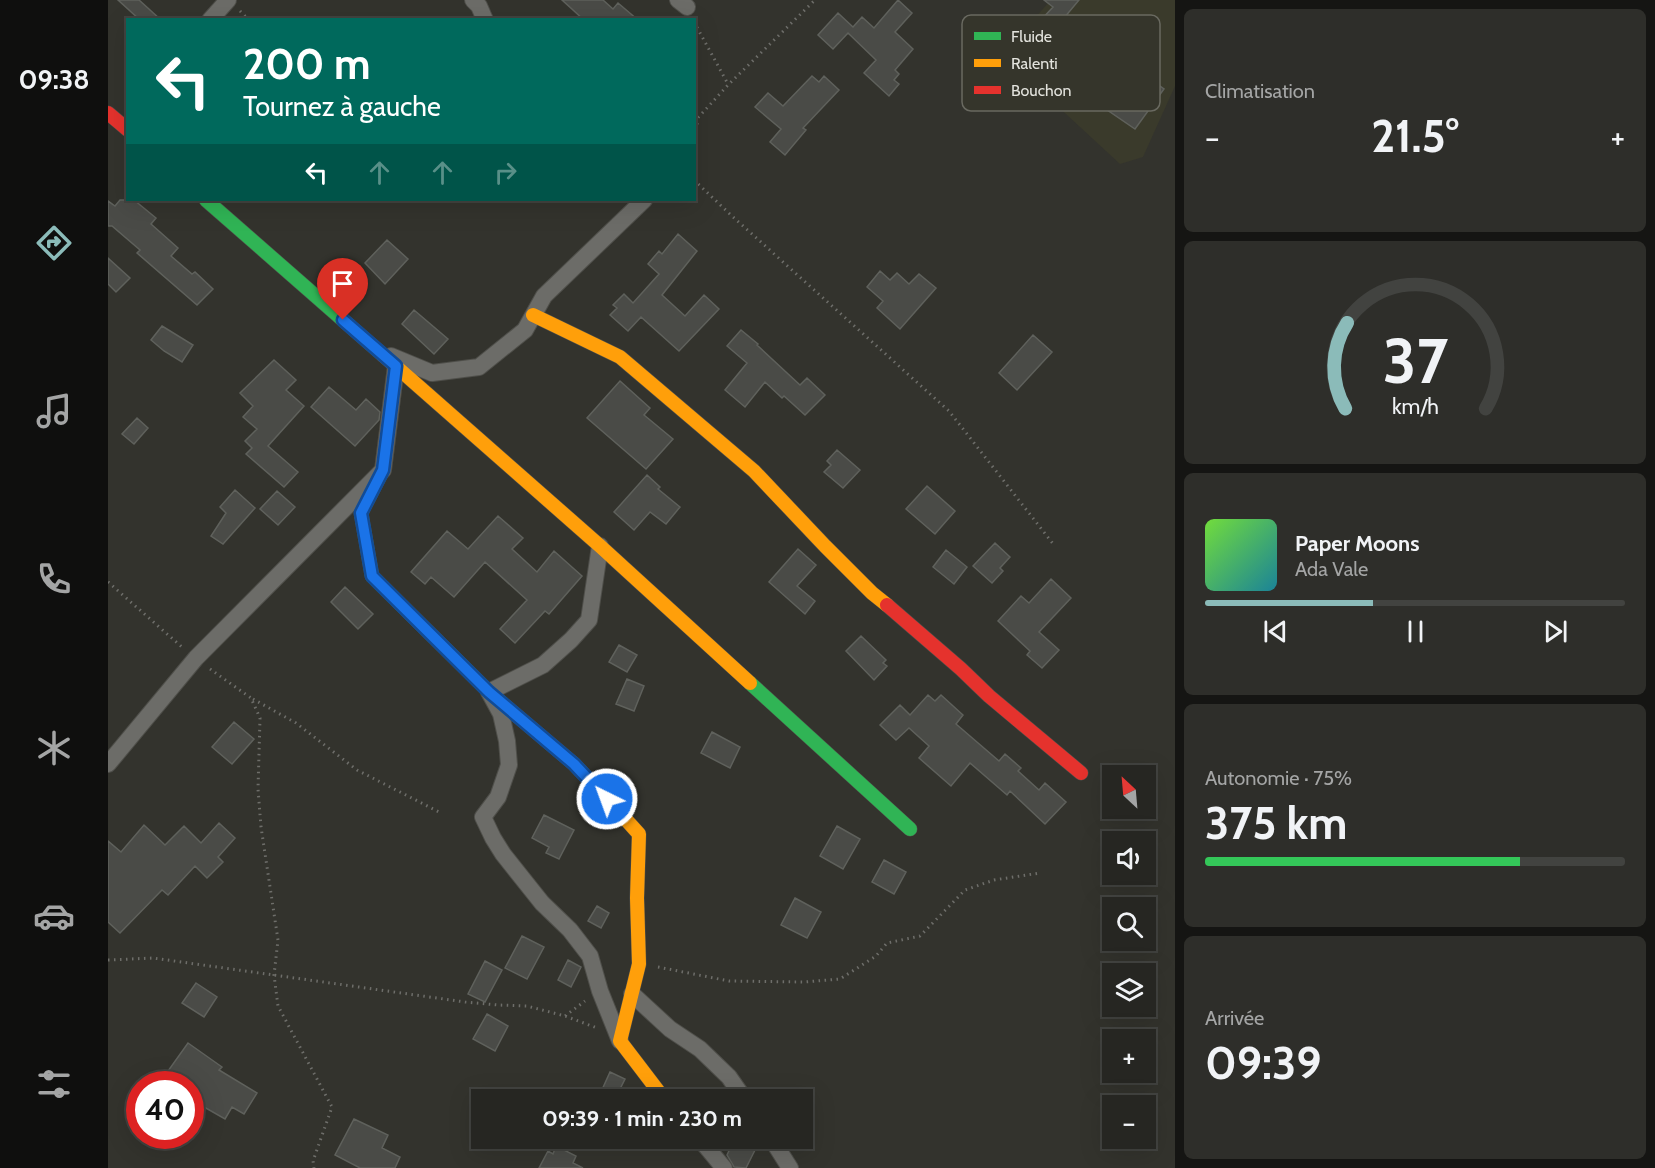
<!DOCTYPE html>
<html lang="fr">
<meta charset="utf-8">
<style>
body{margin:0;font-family:Cabin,sans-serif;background:#2e2e2a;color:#f1f3f6;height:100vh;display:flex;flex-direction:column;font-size:22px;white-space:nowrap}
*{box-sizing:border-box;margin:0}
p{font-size:20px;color:#a4a5a5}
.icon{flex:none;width:33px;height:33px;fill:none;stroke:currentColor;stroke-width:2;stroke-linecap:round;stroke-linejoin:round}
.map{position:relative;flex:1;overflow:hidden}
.panel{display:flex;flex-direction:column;gap:9px;padding:9px;background:#151513;width:480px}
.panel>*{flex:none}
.top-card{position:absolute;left:18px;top:18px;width:570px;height:183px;border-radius:0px;box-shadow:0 6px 24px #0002,0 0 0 2px #424340;background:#00695c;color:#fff;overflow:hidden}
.needle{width:39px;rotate:334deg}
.buttons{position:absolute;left:994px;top:765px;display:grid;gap:12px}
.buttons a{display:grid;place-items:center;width:54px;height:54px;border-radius:0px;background:#262622;box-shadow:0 6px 24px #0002,0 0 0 2px #424340;font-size:30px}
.speed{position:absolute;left:18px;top:1071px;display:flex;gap:12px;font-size:30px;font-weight:700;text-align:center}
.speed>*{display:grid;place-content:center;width:78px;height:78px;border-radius:50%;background:#262622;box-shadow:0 6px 24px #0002,0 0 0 2px #424340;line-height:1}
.speed .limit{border:9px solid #d22;background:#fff;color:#111}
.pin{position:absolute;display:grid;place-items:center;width:51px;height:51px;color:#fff;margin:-62px -26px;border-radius:50% 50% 50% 0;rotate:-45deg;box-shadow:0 0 6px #0007}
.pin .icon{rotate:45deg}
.me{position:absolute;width:66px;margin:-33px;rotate:318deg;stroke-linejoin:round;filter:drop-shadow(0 0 4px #0008)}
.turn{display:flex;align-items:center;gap:21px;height:126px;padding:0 18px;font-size:27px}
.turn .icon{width:78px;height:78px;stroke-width:2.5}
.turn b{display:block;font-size:42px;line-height:51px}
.lanes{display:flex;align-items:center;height:57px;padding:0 18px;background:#0003;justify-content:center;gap:30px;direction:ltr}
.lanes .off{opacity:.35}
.big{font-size:45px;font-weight:700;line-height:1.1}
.panel .tile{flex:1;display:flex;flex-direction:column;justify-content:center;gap:9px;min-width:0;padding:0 21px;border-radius:9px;background:#2e2e2a}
.panel .dial{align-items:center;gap:0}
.dial svg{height:156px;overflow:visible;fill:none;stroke:#424340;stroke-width:7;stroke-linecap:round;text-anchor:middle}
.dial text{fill:#f1f3f6;stroke:none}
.song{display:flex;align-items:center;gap:18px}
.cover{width:72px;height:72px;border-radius:9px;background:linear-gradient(135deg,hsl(100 70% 55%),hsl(190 70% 35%))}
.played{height:6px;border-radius:3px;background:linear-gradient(90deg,#8bbbb9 40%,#424340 40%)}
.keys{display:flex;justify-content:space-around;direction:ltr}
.heat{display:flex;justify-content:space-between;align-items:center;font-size:33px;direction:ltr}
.charge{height:9px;border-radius:4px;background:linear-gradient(90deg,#34c759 75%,#424340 0)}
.trip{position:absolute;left:363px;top:1089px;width:342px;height:60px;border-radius:0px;background:#262622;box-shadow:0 6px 24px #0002,0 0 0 2px #424340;font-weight:700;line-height:60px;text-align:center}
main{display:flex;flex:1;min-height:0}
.tab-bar{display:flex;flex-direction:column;width:108px;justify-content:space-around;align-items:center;background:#0f0f0e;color:#a4a5a5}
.tab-bar .icon{width:42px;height:42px}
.tab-bar .active{color:#8bbbb9}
.tab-bar b{font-size:27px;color:#f1f3f6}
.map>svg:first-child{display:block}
</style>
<main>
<nav class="tab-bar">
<b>09:38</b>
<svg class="icon active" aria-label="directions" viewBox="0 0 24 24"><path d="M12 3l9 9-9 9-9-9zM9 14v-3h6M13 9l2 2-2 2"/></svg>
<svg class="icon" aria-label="music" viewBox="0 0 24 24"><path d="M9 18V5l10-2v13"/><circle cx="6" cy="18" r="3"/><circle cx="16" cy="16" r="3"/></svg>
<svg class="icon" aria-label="phone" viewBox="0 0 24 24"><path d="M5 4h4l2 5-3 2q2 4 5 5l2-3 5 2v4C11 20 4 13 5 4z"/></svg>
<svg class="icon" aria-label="climate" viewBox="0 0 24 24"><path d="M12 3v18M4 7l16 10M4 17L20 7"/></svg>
<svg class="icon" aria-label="car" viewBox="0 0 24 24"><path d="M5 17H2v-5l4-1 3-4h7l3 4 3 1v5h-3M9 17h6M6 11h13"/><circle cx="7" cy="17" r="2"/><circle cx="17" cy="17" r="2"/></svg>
<svg class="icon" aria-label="filters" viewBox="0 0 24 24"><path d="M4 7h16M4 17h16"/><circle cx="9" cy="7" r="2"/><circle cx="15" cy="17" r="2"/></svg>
</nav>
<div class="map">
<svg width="1067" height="1168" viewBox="0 0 1067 1168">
<rect width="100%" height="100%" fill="#33332d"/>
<path fill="#3a3a2b" d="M943,0H1067V86L1035,157L1012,164L903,63L905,42Z"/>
<path fill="#4a4b47" stroke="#5f615c" stroke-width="1.5" d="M10,0H31L53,20H32Z
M454,0H495L505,9L510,3L530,20H476Z
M790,0L804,13L787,32L805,49L787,70L791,74L786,80L791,84L781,96L756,73L768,60L740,33L725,49L710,35L730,13L745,27L754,17L766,28Z
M936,0H971L946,30L948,33L945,36L969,58L943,87L923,68L927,65L908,47L945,7Z
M1021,64L1056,89L1027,129L992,105Z
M704,76L711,82L716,76L731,90L695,128L698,130L677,155L662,142L673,129L647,107L660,93L675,106Z
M12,200H26L48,218L43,224L70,248L63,256L84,274L87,272L105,289L89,305L29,253L32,250L4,226H0V201L7,206Z
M570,234L589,251L554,295L577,316L596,295L611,309L571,351L533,317L520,331L502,315L509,308L505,305L516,294L525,303L551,274L540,264L551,251L554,254Z
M279,240L300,259L277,284L257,263Z
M0,258L22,278L8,292L0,284Z
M772,271L782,280L789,273L801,284L811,274L828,288L792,329L769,308L775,301L759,287Z
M306,310L340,339L326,354L294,324Z
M54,326L85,345L74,362L56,351L43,340Z
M633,330L650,344L649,345L692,385L699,378L717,395L697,415L676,396L674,398L657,382L637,407L617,390L639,363L619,346Z
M925,335L944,352L909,390L891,373Z
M166,360L188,380L178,390L196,406L160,446L190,472L176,487L138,454L144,448L137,441L149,429L135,417L145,406L132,393Z
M512,381L542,408L536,415L565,439L538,469L479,418Z
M221,387L248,410L258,399L272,412L271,420L247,446L203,407Z
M29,418L40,428L26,444L14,434Z
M729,450L752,470L735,488L716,472L723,465L719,461Z
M539,475L552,487L550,489L572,507L558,524L542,512L526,530L506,512Z
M819,486L847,511L827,534L798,509Z
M127,490L147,508L115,544L103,536L118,513L112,507Z
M169,491L187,507L170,525L152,509Z
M390,516L415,538L404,549L429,572L446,551L474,576L441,614L437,611L407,643L392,629L419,600L377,562L346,597L323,577L317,584L303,572L339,531L360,549Z
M887,543L902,557L892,568L895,571L884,583L865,566Z
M690,549L708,565L689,586L707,601L697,614L661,582Z
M838,550L859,567L846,584L825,567Z
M943,579L963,598L931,632L951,650L934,668L919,655L922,651L890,621L913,596L921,603Z
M237,587L265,614L250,629L223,602Z
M753,636L778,660L775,663L779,666L766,680L738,651Z
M511,645L529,655L519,672L501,662Z
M519,679L536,686L526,711L508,704Z
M820,695L827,701L833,695L855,715L848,724L891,761L897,754L913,768L910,771L931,790L937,783L958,802L937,824L902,791L899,795L862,763L843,786L811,758L821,746L801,728L788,740L772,725L792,705L802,715Z
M126,722L146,739L124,764L104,747Z
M604,732L632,747L622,768L593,753Z
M436,815L466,830L451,859L438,853L441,847L424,838Z
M111,823L127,838L110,857L115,862L99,878L87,866L60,895L54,890L12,933L0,922V841L13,852L36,825L57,845L76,826L93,843Z
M729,826L752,839L735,869L712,856Z
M776,860L798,872L786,894L764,882Z
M687,898L713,912L699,938L673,925Z
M489,906L501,913L493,928L480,921Z
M414,936L436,947L419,979L397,968Z
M460,960L473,967L463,987L450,980Z
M377,961L394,970L377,1002L360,994Z
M88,983L109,997L96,1017L74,1003Z
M379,1014L400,1026L387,1051L365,1039Z
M80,1043L114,1067L111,1070L149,1093L136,1114L124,1107L117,1119L82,1099V1084H64L55,1078Z
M502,1072L517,1079L507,1099L493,1092Z
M246,1119L280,1135L274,1148L292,1157L287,1168H252L227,1155Z
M627,1138H653L638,1168L626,1167L619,1155Z
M448,1146L468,1156L465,1163L475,1168H431L440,1151L445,1154Z"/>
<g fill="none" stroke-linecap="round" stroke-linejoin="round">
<defs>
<path id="street" d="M365,0L371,6L377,20
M570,0L579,7
M102,20L120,0
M283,356L324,373L371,367L417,330L436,296L536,200
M492,546L481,620L463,640L435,665L381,692L393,714L399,741L401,765L390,797L375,817L385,838L395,854L434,903L462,930L482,956L492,991L512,1041
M0,764L88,658L275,470L288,366
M524,994L562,1029L592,1049L621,1077L637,1100
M591,1138L616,1168
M663,1138L682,1168"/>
<path id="fast" d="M98,200L275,355
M275,470L253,513L264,576L381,692L466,764L502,802
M642,683L802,829"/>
<path id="slow" d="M425,315L512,357L646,471L717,546L764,593L779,605
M275,355L492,546L642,683
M502,802L531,834L529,898L531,964L512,1041L557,1100"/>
<path id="jam" d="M0,113L20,130
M779,605L853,669L881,696L973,773"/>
</defs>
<use href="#street" stroke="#4f4f4a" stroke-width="18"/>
<use href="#fast" stroke="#4f4f4a" stroke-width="15"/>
<use href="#slow" stroke="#4f4f4a" stroke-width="15"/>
<use href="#jam" stroke="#4f4f4a" stroke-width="15"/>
<path stroke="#6e6e6a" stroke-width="3" stroke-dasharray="1.5 4.5" stroke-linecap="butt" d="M132,11L141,20
M586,22L620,84
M586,122L620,85L707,0
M586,136L590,120
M586,180L625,217L841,411L946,545
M0,582L75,648
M102,669L143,698L152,718L150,789L153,827L170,940L166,975L170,1006L224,1107L205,1161L206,1168
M145,699L188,723L249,770L333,813
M0,960L45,958L357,1002L390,1005L419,1006L457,1016L489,1028
M550,967L621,981L696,982L732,979L768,956L779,943L812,936L857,890L886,880L932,873
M457,1016L477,1001"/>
<use href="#street" stroke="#6c6c68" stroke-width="16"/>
<use href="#fast" stroke="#30b455" stroke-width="14"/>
<use href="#slow" stroke="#ff9f0a" stroke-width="14"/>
<use href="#jam" stroke="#e5322d" stroke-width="14"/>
</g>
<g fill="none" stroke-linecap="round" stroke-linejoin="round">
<defs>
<path id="route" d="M235,320L288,366L275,470L253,513L264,576L381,692L466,764L499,799"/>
</defs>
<use href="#route" stroke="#114b97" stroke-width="15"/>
<use href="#route" stroke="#1a73e8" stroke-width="10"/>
</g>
<rect x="854" y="15" width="198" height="96" rx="9" fill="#35352b" stroke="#696960" stroke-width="1.5"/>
<rect x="866" y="32" width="27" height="8" fill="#30b455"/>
<rect x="866" y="59" width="27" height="8" fill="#ff9f0a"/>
<rect x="866" y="86" width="27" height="8" fill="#e5322d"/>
<g font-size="16" fill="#e3e3dd">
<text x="903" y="42">Fluide</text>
<text x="903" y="69">Ralenti</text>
<text x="903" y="96">Bouchon</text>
</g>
</svg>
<div class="buttons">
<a><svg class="needle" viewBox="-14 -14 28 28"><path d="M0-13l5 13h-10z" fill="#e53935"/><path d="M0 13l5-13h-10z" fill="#a4a5a5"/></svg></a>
<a><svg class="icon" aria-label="sound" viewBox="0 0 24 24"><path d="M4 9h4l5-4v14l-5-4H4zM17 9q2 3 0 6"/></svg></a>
<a><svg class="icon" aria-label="search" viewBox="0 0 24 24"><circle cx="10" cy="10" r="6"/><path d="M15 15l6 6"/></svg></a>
<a><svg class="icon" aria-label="layers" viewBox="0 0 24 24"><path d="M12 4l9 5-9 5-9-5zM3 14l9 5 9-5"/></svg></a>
<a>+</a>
<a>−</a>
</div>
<div class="speed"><div class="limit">40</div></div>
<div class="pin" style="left:235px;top:320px;background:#d93025"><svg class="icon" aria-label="arrive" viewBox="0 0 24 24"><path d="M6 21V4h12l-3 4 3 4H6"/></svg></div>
<svg class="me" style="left:499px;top:799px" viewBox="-20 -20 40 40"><circle r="17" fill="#1a73e8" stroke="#fff" stroke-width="3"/><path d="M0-11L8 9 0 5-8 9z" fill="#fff"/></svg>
<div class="trip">09:39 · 1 min · 230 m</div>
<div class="top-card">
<div class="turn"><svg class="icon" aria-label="left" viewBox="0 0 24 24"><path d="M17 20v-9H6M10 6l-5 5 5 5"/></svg><div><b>200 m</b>Tournez à gauche</div></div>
<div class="lanes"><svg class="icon" aria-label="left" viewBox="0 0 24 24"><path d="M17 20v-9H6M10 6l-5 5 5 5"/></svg><svg class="icon off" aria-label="ahead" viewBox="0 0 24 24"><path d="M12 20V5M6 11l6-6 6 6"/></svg><svg class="icon off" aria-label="ahead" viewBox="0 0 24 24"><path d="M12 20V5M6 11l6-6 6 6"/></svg><svg class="icon off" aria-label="right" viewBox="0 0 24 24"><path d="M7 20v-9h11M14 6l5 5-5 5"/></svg></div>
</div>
</div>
<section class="panel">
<div class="tile"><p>Climatisation</p>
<div class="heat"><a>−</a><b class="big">21.5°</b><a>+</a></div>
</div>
<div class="tile dial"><svg viewBox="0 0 100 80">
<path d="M14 69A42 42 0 1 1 86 69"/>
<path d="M14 69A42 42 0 0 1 15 25" stroke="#8bbbb9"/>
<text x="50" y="56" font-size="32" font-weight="700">37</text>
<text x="50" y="72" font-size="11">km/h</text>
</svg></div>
<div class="tile">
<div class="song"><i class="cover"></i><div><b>Paper Moons</b><p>Ada Vale</p></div></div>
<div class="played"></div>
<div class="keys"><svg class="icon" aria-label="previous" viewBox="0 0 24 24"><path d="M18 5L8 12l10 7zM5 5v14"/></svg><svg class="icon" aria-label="pause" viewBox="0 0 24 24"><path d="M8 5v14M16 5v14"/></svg><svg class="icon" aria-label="next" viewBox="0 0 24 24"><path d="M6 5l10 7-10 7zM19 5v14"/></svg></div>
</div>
<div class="tile"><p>Autonomie · 75%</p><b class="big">375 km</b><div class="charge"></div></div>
<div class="tile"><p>Arrivée</p><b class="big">09:39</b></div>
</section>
</main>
